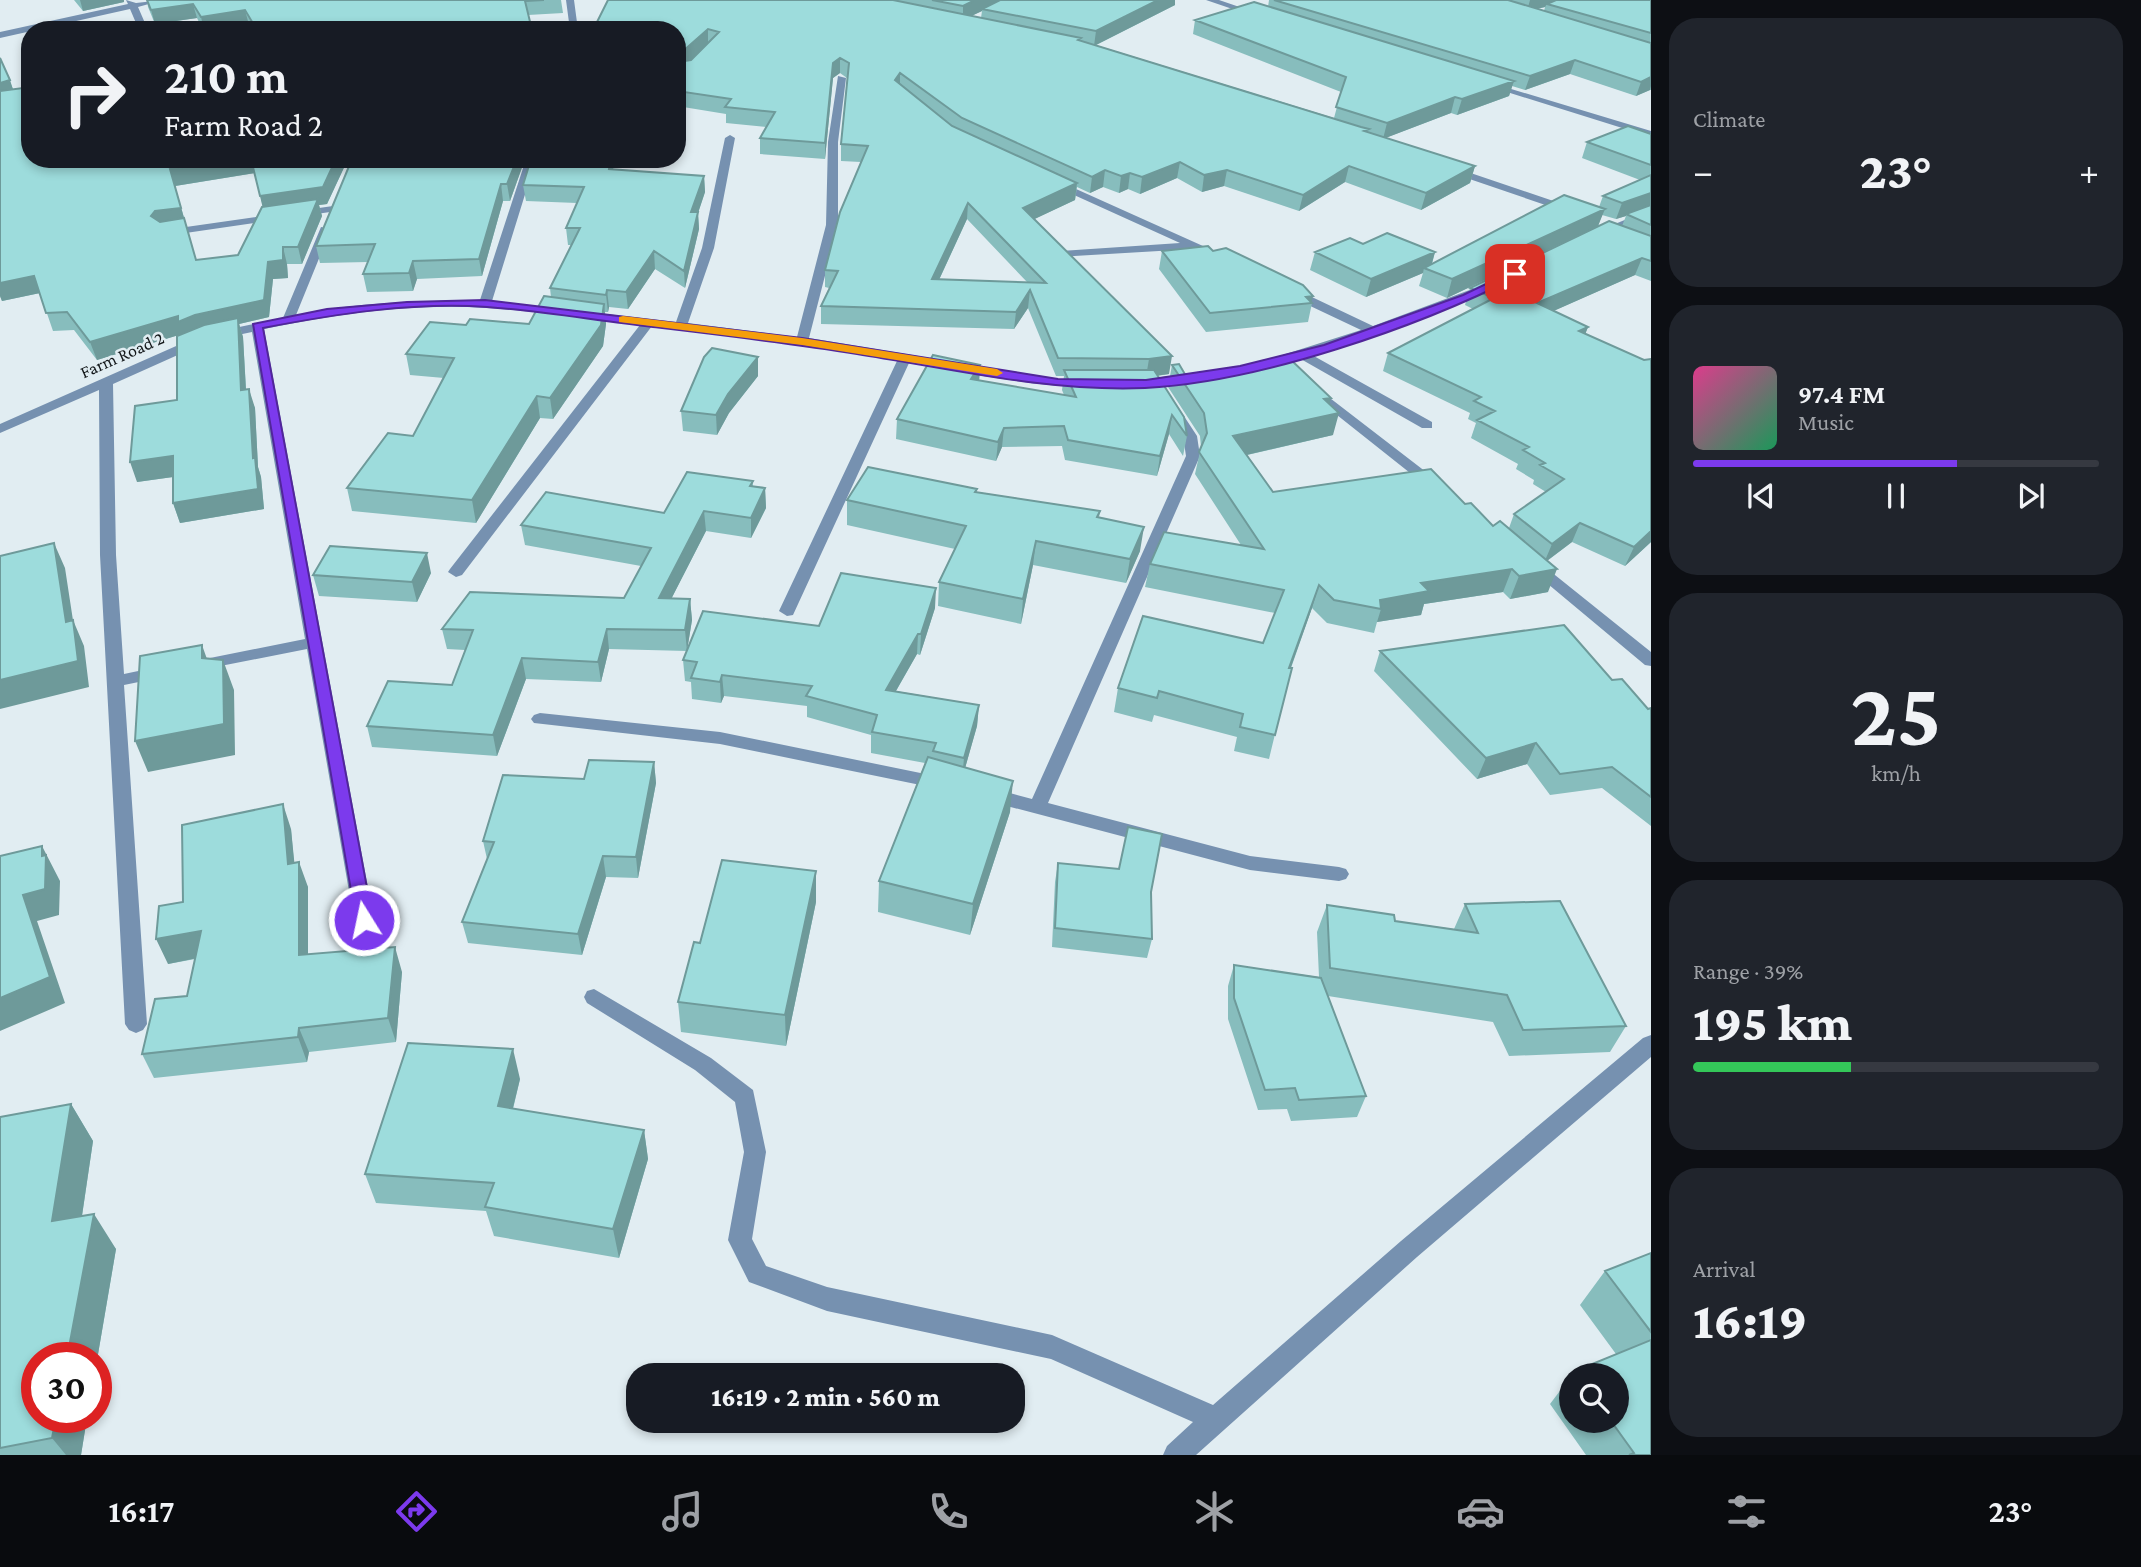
<!DOCTYPE html>
<meta charset="utf-8">
<style>
body{margin:0;font-family:"Crimson Pro",serif;background:#20242c;color:#f1f3f6;height:100vh;display:flex;flex-direction:column;font-size:26px;white-space:nowrap}
*{box-sizing:border-box;margin:0}
p{font-size:23px;color:#9ea1a6}
.icon{flex:none;width:38px;height:38px;fill:none;stroke:currentColor;stroke-width:2;stroke-linecap:round;stroke-linejoin:round}
.map{position:relative;flex:1;overflow:hidden}
.panel{display:flex;flex-direction:column;gap:18px;padding:18px;background:#0d0f14;width:490px}
.panel>*{flex:none}
.banner{position:absolute;left:21px;top:21px;width:665px;height:147px;border-radius:28px;box-shadow:0 4px 10px #0003;background:#171b24;color:#f1f3f6;overflow:hidden}
.fabs{position:absolute;left:1559px;top:1363px;display:grid;gap:14px}
.fabs a{display:grid;place-items:center;width:70px;height:70px;border-radius:50%;background:#171b24;box-shadow:0 4px 10px #0003;font-size:35px}
.speed{position:absolute;left:21px;top:1342px;display:flex;gap:14px;font-size:35px;font-weight:700;text-align:center}
.speed>*{display:grid;place-content:center;width:91px;height:91px;border-radius:50%;background:#171b24;box-shadow:0 4px 10px #0003;line-height:1}
.speed .limit{border:10px solid #d22;background:#fff;color:#111}
.pin{position:absolute;display:grid;place-items:center;width:60px;height:60px;color:#fff;margin:-30px;border-radius:14px;box-shadow:0 4px 10px #0006}
.me{position:absolute;width:77px;margin:-38px;rotate:350deg;stroke-linejoin:round;filter:drop-shadow(0 0 5px #0008)}
.turn{display:flex;align-items:center;gap:24px;height:147px;padding:0 28px;font-size:32px}
.turn .icon{width:91px;height:91px;stroke-width:2.5}
.turn b{display:block;font-size:49px;line-height:60px}
.big{font-size:52px;font-weight:800;line-height:1.1}
.panel .tile{flex:1;display:flex;flex-direction:column;justify-content:center;gap:10px;min-width:0;padding:0 24px;border-radius:28px;background:#20242c}
.panel .dial{align-items:center;gap:0}
.dial b{font-size:91px;line-height:1}
.song{display:flex;align-items:center;gap:21px}
.cover{width:84px;height:84px;border-radius:10px;background:linear-gradient(135deg,hsl(330 70% 55%),hsl(150 70% 35%))}
.played{height:7px;border-radius:4px;background:linear-gradient(90deg,#7c3aed 65%,#363941 65%)}
.keys{display:flex;justify-content:space-around;direction:ltr}
.heat{display:flex;justify-content:space-between;align-items:center;font-size:38px;direction:ltr}
.charge{height:10px;border-radius:5px;background:linear-gradient(90deg,#34c759 39%,#363941 0)}
.trip{position:absolute;left:626px;top:1363px;width:399px;height:70px;border-radius:28px;background:#171b24;box-shadow:0 4px 10px #0003;font-weight:800;line-height:70px;text-align:center}
.tabs{display:flex;height:112px;justify-content:space-around;align-items:center;background:#090b0e;color:#9ea1a6}
.tabs .icon{width:49px;height:49px}
.tabs .active{color:#7c3aed}
.tabs b{font-size:32px;color:#f1f3f6}
main{display:flex;flex:1;min-height:0}
.map>svg:first-child{display:block}
</style>
<main>
<div class="map">
<svg width="1651" height="1455" viewBox="0 0 1651 1455">
<rect width="100%" height="100%" fill="#e1edf2"/>
<g fill="none" stroke-linecap="round" stroke-linejoin="round">
<path fill="#7691b0" fill-rule="evenodd" d="M126,0L136,3L163,0L138,7L148,30H139L130,9L0,38V32L128,4Z
M566,0H574L578,30H570Z
M1206,0H1219L1260,14L1253,16Z
M838,76L846,78L838,142V225L809,338L1058,379H1085L1092,383C1076,396 937,367 909,363L793,615L787,616L779,611L897,361L802,345L652,326L462,575L456,577L448,572L450,569L640,325C589,319 537,311 486,308C412,303 336,314 264,329L374,920L371,925L364,928L357,925L354,920L307,649L200,670L192,665L200,660L305,639L252,332L209,341L113,384L116,555L124,674L162,666L170,672L168,676L124,685L147,1024L143,1030L136,1033L129,1030L125,1024L100,555L99,390L0,433V424L201,335L283,318L321,227L331,229L296,315C357,302 418,301 480,300L526,159H536L492,301L676,322L702,248L725,138L730,135L735,138L714,248L688,323L797,337L826,225L828,142Z
M1488,82L1651,131V137L1488,86Z
M1450,166L1574,208L1576,210L1566,212L1446,171V167Z
M1056,180L1223,255L1225,257L1219,261L1193,249L1057,257L1055,255L1061,251L1180,243L1052,185V181Z
M333,206L339,209L337,211L165,236L159,233L165,230Z
M1651,209V216L1601,236L1591,234Z
M1483,285L1493,288L1377,334L1312,355L1432,422V428H1422L1299,358L1258,369L1251,365L1361,330L1287,295V289H1295L1373,326Z
M1193,373L1200,377L1198,380L1138,388L1131,384L1138,380Z
M1313,385L1439,482V488H1429L1308,392L1306,389Z
M1173,406L1178,407L1197,436L1200,456L1048,803L1250,856L1339,867L1346,869L1349,874L1346,879L1339,881L1250,870L988,801L982,799L979,794L982,789L988,787L1032,799L1186,456L1183,436L1166,410Z
M1535,561L1540,563L1651,652V666L1645,665L1530,569L1527,566L1530,563Z
M540,713L720,732L940,777L949,783L940,789L720,744L534,723L531,719L534,715Z
M594,989L711,1058L753,1090L766,1152L752,1239L766,1266L827,1287L1052,1335L1213,1405L1401,1241L1643,1038L1651,1035V1057L1417,1257L1196,1455H1163L1167,1446L1193,1422L1051,1359L827,1311L749,1282L728,1240L744,1152L735,1102L695,1070L587,1003L584,997L587,991Z"/>
</g>
<path fill="#87bdbd" fill-rule="evenodd" d="M74,0H124V2L83,11Z
M147,0H561L563,13L528,15L532,30H252L249,25L216,30H203L197,18L155,24L148,7Z
M608,0H1175V5L1096,45L1334,118L1341,92L1193,34L1195,20L1268,7L1269,0H1651V90H1650L1636,96L1570,74L1525,90L1512,86L1509,96L1457,115L1451,113L1385,138L1475,166L1470,183L1421,210L1345,182L1299,211L1224,186L1202,192L1177,178L1140,194L1128,189L1119,193L1103,187L1090,193L1077,187L1075,200L1034,219L1169,374L1157,376L1187,436L1183,456L1169,434L1157,476L1065,460L1062,446L1002,447L996,461L896,439L897,419L980,365L979,381L1064,395L1062,390L1064,376H1056L1028,308L1014,329L821,324V306L829,288L825,287V270L861,162L841,161V144L847,78L840,73L833,78L825,159L760,154V138L766,127L726,123V114L677,106V30ZM1545,7L1544,11L1537,9ZM982,11L981,18L971,16ZM967,219L1027,282L939,280Z
M0,58L13,89L30,159H348L327,204L319,205L322,216L302,264H287L288,278L273,279L269,317L239,324L243,337L246,389L255,408L258,467L261,477L264,509L180,523L173,503V477L137,482L177,400L182,334L97,360L74,330L53,331L40,293L2,301L0,296ZM255,173L263,207L238,255L196,260L175,186Z
M1651,134V281L1635,275L1553,311L1588,327L1585,334L1651,542L1625,566L1572,542L1547,561L1548,592L1510,599L1503,592L1424,604L1421,615L1377,622L1374,633L1327,623L1312,608L1291,668L1269,759L1234,751L1237,737L1154,715L1152,722L1114,712L1118,688L1263,643L1275,613L1145,587L1150,564L1241,545L1195,474L1201,447L1200,436L1168,387L1172,365L1186,376L1330,404L1333,435L1247,455L1273,492L1465,504L1493,526L1509,528L1514,514L1546,492L1533,484L1534,480L1516,469L1518,464L1471,438L1476,423L1468,419L1470,413L1383,371L1388,353L1473,309L1465,305L1470,288L1622,226L1626,216L1616,219L1602,215L1598,226L1447,298L1419,286L1423,273L1366,297L1310,270L1315,252L1363,244L1435,252L1432,264L1599,207L1603,196L1640,180L1582,158L1587,142Z
M525,159L510,201H503L482,276L417,279L413,291L367,292L363,274L368,262L320,263L316,246Z
M613,170L704,176L705,192L698,213L699,229L685,288L655,269L628,309L609,307L608,312H605L606,324L603,346L553,419L540,418L476,523L352,511L347,488L413,436L444,378L410,375L406,354L466,325L529,324L551,297L550,288L572,245H568L566,228L577,203L526,201L523,185Z
M1162,251H1213L1311,302L1312,303L1308,322L1206,332L1159,269Z
M758,357V376L729,413L717,435L683,431L681,411Z
M753,481V487L765,488L766,508L751,538L706,531L671,599H690L692,620L687,650L819,626L935,608L920,655L917,654L896,691L979,705L977,726L965,768L1010,812L970,935L878,912L879,881L925,763L871,753V735L807,717V706L724,696L721,703L692,699L691,682L685,681L683,660L687,651L609,649L601,682L526,679L497,756L372,747L367,726L452,685L465,650L447,649L442,629L624,598L641,566L525,545L521,525L664,513Z
M977,492L1100,511L1099,518L1140,551L1126,583L1033,565L1021,624L938,606L939,582L955,549L847,525V500Z
M431,573L417,602L319,596L313,575Z
M1380,651L1612,680L1648,709L1651,708V826L1602,788L1550,795L1527,764L1477,779L1374,671Z
M654,762L656,783L638,878L606,877L582,955L468,943L462,922L487,859L483,841L584,779Z
M291,829L294,863L308,887V955L402,972L396,1042L309,1052L307,1062L154,1078L142,1054L187,996L195,959L168,964L183,902Z
M1058,863L1151,892L1152,939L1147,958L1052,947L1055,882Z
M816,902L786,1046L681,1032L678,1002L700,943Z
M1465,904L1626,1026L1610,1052L1509,1056L1493,1022L1328,996L1366,1096L1357,1117L1291,1121L1287,1109L1258,1110L1228,1019V986L1234,965L1319,977L1317,932L1327,905L1395,921L1454,929Z
M520,1079L513,1109L644,1130L648,1159L619,1258L494,1236L486,1211L376,1203L365,1174Z
M71,1104L93,1141L82,1216L116,1249L96,1366V1358L37,1418H87L81,1455H0V1117Z
M1651,1253V1455H1586L1550,1404L1575,1371L1616,1354L1580,1305L1605,1271ZM1572,1376H1617V1421H1572Z"/>
<path fill="#6e9a9a" d="M80,0H124V2L83,11Z
M975,0H1003L982,9V11L963,20V6Z
M1158,0H1175V5L1094,46L1096,31Z
M1530,0H1574L1547,4L1545,7L1527,11Z
M193,4L197,18L155,24L151,10Z
M245,10L249,25L216,30H204L201,17Z
M708,29V44L683,67L677,68V53Z
M840,58V73L833,78L825,159V143L833,63Z
M1575,60L1570,74L1525,90L1530,76Z
M900,73V89L895,80Z
M1651,77V86L1650,90L1636,96L1641,82Z
M10,80L15,96L0,101V83Z
M1514,81L1509,96L1457,115L1462,99Z
M1455,97L1451,113L1383,139L1387,123Z
M234,159H251L255,173L175,186L201,278L151,216L170,169Z
M336,159H348L327,204L319,205L322,216L302,264L298,247L264,213L260,196Z
M517,159H525L510,201L507,184Z
M611,159H615L610,186L609,169Z
M1180,162L1177,178L1140,194L1142,177Z
M1349,166L1345,182L1299,211L1303,195Z
M1475,166L1470,183L1421,210L1426,193Z
M1105,170L1103,187L1090,193L1092,177Z
M1227,170L1224,186L1202,192L1204,175Z
M1130,173L1128,189L1119,193L1121,176Z
M704,176L705,192L698,213L699,229L685,288L684,271L691,212Z
M1077,183L1075,200L1022,225L1023,208Z
M501,184L503,201L482,276L479,259Z
M1651,193V207L1626,214V216L1616,219L1622,203Z
M968,203L967,219L931,297L932,279Z
M1605,209L1598,226L1447,298L1452,279Z
M283,247L287,264L288,278L273,279L269,317L239,324L243,337L247,409L182,334L97,360L90,342L178,316L268,262Z
M654,251L655,269L628,309L626,292Z
M1435,252L1430,270L1424,268L1423,273L1366,297L1371,279Z
M1642,258L1635,275L1531,321L1537,303Z
M413,261L417,279L413,291L409,273Z
M34,276L40,293L2,301L0,296V283Z
M607,290L609,307L608,312L606,295Z
M1030,290L1028,308L1014,329L1016,312Z
M1313,296L1311,304L1306,297Z
M604,304L606,324L603,346L553,419L550,398Z
M1588,327L1581,345L1579,331Z
M1172,356L1169,374L1146,377L1149,359Z
M758,357V376L729,413L717,435L716,415L728,394Z
M980,365L979,384L971,379Z
M249,389L255,408L258,467L261,477L264,509L180,523L173,503L253,458Z
M537,396L540,418L476,523L472,500Z
M1331,398L1327,416L1339,413L1333,435L1229,459L1233,436L1324,399Z
M1172,415L1169,434L1157,476L1160,456Z
M1004,428L1002,447L996,461L998,442Z
M173,456L180,476L137,482L130,462Z
M765,488L766,508L751,538V518Z
M704,511L706,531L661,619L659,598Z
M1580,523L1572,542L1544,563L1552,544Z
M1144,527L1140,551L1126,583L1130,559Z
M1651,531V542L1625,566L1634,547Z
M1036,541L1033,565L1021,624L1023,599Z
M54,543L65,568L74,627L73,620L84,646L89,687L0,709V680L66,622Z
M427,553L431,573L417,602L412,582Z
M1512,569L1503,592L1424,604L1421,615L1377,622L1381,609L1380,600L1421,583Z
M1557,569L1548,592L1510,599L1519,576Z
M1319,585L1312,608L1282,692L1289,668Z
M936,588L935,608L920,655L921,634Z
M690,599L692,620L687,651L685,630Z
M607,629L609,649L601,682L598,662Z
M918,634L917,654L885,710L886,690Z
M202,645L213,676L202,658Z
M522,658L526,679L497,756L493,735Z
M223,660L234,690L235,755L148,772L135,741Z
M722,675L724,696L721,703L720,682Z
M979,705L977,726L962,779L964,758Z
M1536,743L1527,764L1477,779L1486,758Z
M654,762L656,783L638,878L636,857Z
M1013,781L1010,812L970,935L973,904Z
M283,804L291,829L297,889L288,864Z
M42,846L60,881L59,915L37,921L65,1003L0,1031V998L23,895L42,856Z
M603,856L606,877L582,955L578,934Z
M299,862L308,887V980L299,955Z
M816,871V902L786,1046L785,1015Z
M201,931L212,955L168,964L156,939Z
M395,947L402,972L396,1042L388,1018Z
M299,1028L309,1052L307,1062L298,1037Z
M513,1049L520,1079L506,1136L498,1106Z
M71,1104L93,1141L76,1256L52,1221Z
M644,1130L648,1159L619,1258L613,1229Z
M94,1214L116,1249L96,1366V1358H67Z
M56,1418H87L81,1455H66L52,1438Z"/>
<path fill="#9ddcdc" stroke="#6e9a9a" stroke-width="2" fill-rule="evenodd" d="M147,0H544L525,1L532,30H257L245,10L201,17L193,4L151,10Z
M608,0H893L1081,38L1078,40L1361,127L1369,129L1364,131L1475,166L1426,193L1349,166L1303,195L1227,170L1204,175L1180,162L1142,177L1130,173L1121,176L1105,170L1092,177L962,118L900,73L895,80L952,126L1077,183L1023,208L1172,356L1149,359L1058,358L1030,290L1016,312L821,306L838,271L825,270L840,212L868,146L841,144L849,63L840,58L833,63L825,143L760,138L775,112L725,107L731,99L677,91V62L691,60L719,32L708,29L682,52L677,53V30H593ZM968,203L1046,283L932,279Z
M932,0H975L963,6Z
M1000,0H1158L1096,31L982,9Z
M1274,0H1508L1651,43V77L1641,82L1575,60L1530,76Z
M1556,0H1651V33L1547,4Z
M1254,2L1514,81L1462,99L1455,97L1387,123L1336,107L1346,77L1195,20Z
M0,58L10,80L0,83Z
M23,88L30,97V159H234L170,169L181,208L155,211L151,216L160,222L184,218L196,260L238,255L262,207L318,199L298,247H283V260L268,262L264,300L195,315L178,322V316L90,342L67,312L46,313L34,276L0,283V91Z
M1628,126L1651,134V165L1587,142Z
M251,159H336L323,187L260,196Z
M352,159H517L507,184H501L479,259L413,261L409,273L363,274L375,244L316,246Z
M531,159H611L609,169L704,176L691,212H698L684,271L654,251L626,292L607,290L606,295L550,288L580,228H566L584,187L523,185Z
M1651,175V193L1622,203L1603,196Z
M1564,195L1605,209L1452,279L1424,268Z
M1651,205V225L1626,214Z
M1609,221L1651,236V261L1642,258L1537,303L1588,327L1579,331L1644,360L1651,359V531L1634,547L1580,523L1552,544L1514,514L1564,479L1540,465L1545,463L1523,450L1529,447L1477,420L1495,411L1474,401L1481,397L1388,353L1494,298L1470,288Z
M1387,233L1435,252L1371,279L1315,252L1350,238L1363,244Z
M1208,246L1213,251L1226,248L1303,285L1313,296L1306,297L1312,303L1210,313L1162,251Z
M544,296L604,304L601,325L550,398L537,396L472,500L347,488L388,433L413,436L454,358L406,354L430,322L466,325L470,319L529,324Z
M238,318L241,390L249,389L253,458L255,457L258,489L173,503V456L130,462L135,406L177,400V336L204,325Z
M712,348L758,357L728,394L716,415L681,411L704,357Z
M933,355L980,365L971,379L1076,397L1064,370H1154L1184,417L1187,436L1172,415L1160,456L1068,440L1064,426L1004,428L998,442L897,419Z
M1289,358L1331,398L1324,399L1339,413L1233,436L1273,492L1431,469L1465,504L1471,503L1493,526L1500,521L1557,569L1519,576L1512,569L1421,583L1429,591L1380,600L1381,609L1334,600L1319,585L1289,668H1292L1275,735L1240,727L1243,714L1159,691L1157,698L1118,688L1143,616L1263,643L1284,590L1150,564L1164,532L1264,549L1199,452L1207,433L1204,413L1172,365L1179,364L1186,376Z
M868,467L977,489L975,492L1100,511L1097,517L1144,527L1130,559L1036,541L1023,599L939,582L966,526L847,500Z
M687,472L753,481L750,486L765,488L751,518L704,511L659,598L690,599L685,630L607,629L598,662L522,658L493,735L367,726L388,681L452,685L473,630L442,629L470,592L624,598L651,548L521,525L546,492L664,513Z
M54,543L66,622L73,620L78,661L0,680V556Z
M330,546L427,553L412,582L313,575Z
M841,573L936,588L921,634H918L886,690L979,705L964,758L933,751L936,743L872,732L877,715L806,696L812,686L722,675L720,682L691,678L697,662L683,660L703,611L819,626Z
M1564,625L1612,680L1622,679L1648,709L1651,708V797L1612,767L1560,774L1536,743L1486,758L1380,651Z
M202,645V658L223,660L224,724L135,741L140,656Z
M928,757L1013,781L973,904L879,881Z
M589,760L654,762L636,857L603,856L578,934L462,922L494,842L483,841L503,775L584,779Z
M283,804L288,864L299,862V955L395,947L388,1018L299,1028L298,1037L142,1054L155,999L187,996L201,931L156,939L159,906L183,902L182,825Z
M1128,827L1162,834L1151,892L1152,939L1055,928L1058,863L1119,869Z
M42,846V856L46,855L45,889L23,895L50,977L0,998V856Z
M722,860L816,871L785,1015L678,1002L694,942L700,943Z
M1560,901L1626,1026L1523,1030L1507,995L1330,968L1327,905L1394,915L1395,921L1478,933L1465,904Z
M1234,965L1321,978L1366,1096L1299,1100L1295,1088L1265,1090L1234,998Z
M408,1043L513,1049L498,1106L644,1130L613,1229L485,1207L494,1183L365,1174Z
M71,1104L52,1221L94,1214L67,1358H37V1418H56L52,1438L0,1448V1117Z
M1651,1253V1332L1605,1271Z
M1651,1340V1455H1629L1634,1453L1611,1421H1617V1376H1578L1575,1371Z"/>
<path fill="#7c3aed" stroke="#51269a" stroke-width="2" d="M1515,270L1519,271V276C1416,328 1260,382 1145,388C1048,392 952,369 857,354C790,343 721,335 653,327C598,321 542,311 487,307C412,302 336,314 263,328L373,920L370,925H357L253,324L327,309L407,302L485,300L802,338L1058,379L1146,380L1240,366L1324,345L1463,295Z"/>
<path fill="#f59e0b" d="M623,316L802,338L997,369L1003,373L997,376L802,345L619,322V317Z"/>
<g text-anchor="middle" dominant-baseline="central" stroke-width="5" stroke-linejoin="round" paint-order="stroke">
<g font-size="18" fill="#131719" stroke="#e1edf2">
<text transform="translate(122 355) rotate(-24)">Farm Road 2</text>
</g>
</g>
</svg>
<div class="fabs">
<a><svg class="icon" aria-label="search" viewBox="0 0 24 24"><circle cx="10" cy="10" r="6"/><path d="M15 15l6 6"/></svg></a>
</div>
<div class="speed"><div class="limit">30</div></div>
<div class="pin" style="left:1515px;top:274px;background:#d93025"><svg class="icon" aria-label="arrive" viewBox="0 0 24 24"><path d="M6 21V4h12l-3 4 3 4H6"/></svg></div>
<svg class="me" style="left:364px;top:920px" viewBox="-20 -20 40 40"><circle r="17" fill="#7c3aed" stroke="#fff" stroke-width="3"/><path d="M0-11L8 9 0 5-8 9z" fill="#fff"/></svg>
<div class="trip">16:19 · 2 min · 560 m</div>
<div class="banner">
<div class="turn"><svg class="icon" aria-label="right" viewBox="0 0 24 24"><path d="M7 20v-9h11M14 6l5 5-5 5"/></svg><div><b>210 m</b>Farm Road 2</div></div>
</div>
</div>
<section class="panel">
<div class="tile"><p>Climate</p>
<div class="heat"><a>−</a><b class="big">23°</b><a>+</a></div>
</div>
<div class="tile">
<div class="song"><i class="cover"></i><div><b>97.4 FM</b><p>Music</p></div></div>
<div class="played"></div>
<div class="keys"><svg class="icon" aria-label="previous" viewBox="0 0 24 24"><path d="M18 5L8 12l10 7zM5 5v14"/></svg><svg class="icon" aria-label="pause" viewBox="0 0 24 24"><path d="M8 5v14M16 5v14"/></svg><svg class="icon" aria-label="next" viewBox="0 0 24 24"><path d="M6 5l10 7-10 7zM19 5v14"/></svg></div>
</div>
<div class="tile dial"><b>25</b><p>km/h</p></div>
<div class="tile"><p>Range · 39%</p><b class="big">195 km</b><div class="charge"></div></div>
<div class="tile"><p>Arrival</p><b class="big">16:19</b></div>
</section>
</main>
<nav class="tabs">
<b>16:17</b>
<svg class="icon active" aria-label="directions" viewBox="0 0 24 24"><path d="M12 3l9 9-9 9-9-9zM9 14v-3h6M13 9l2 2-2 2"/></svg>
<svg class="icon" aria-label="music" viewBox="0 0 24 24"><path d="M9 18V5l10-2v13"/><circle cx="6" cy="18" r="3"/><circle cx="16" cy="16" r="3"/></svg>
<svg class="icon" aria-label="phone" viewBox="0 0 24 24"><path d="M5 4h4l2 5-3 2q2 4 5 5l2-3 5 2v4C11 20 4 13 5 4z"/></svg>
<svg class="icon" aria-label="climate" viewBox="0 0 24 24"><path d="M12 3v18M4 7l16 10M4 17L20 7"/></svg>
<svg class="icon" aria-label="car" viewBox="0 0 24 24"><path d="M5 17H2v-5l4-1 3-4h7l3 4 3 1v5h-3M9 17h6M6 11h13"/><circle cx="7" cy="17" r="2"/><circle cx="17" cy="17" r="2"/></svg>
<svg class="icon" aria-label="filters" viewBox="0 0 24 24"><path d="M4 7h16M4 17h16"/><circle cx="9" cy="7" r="2"/><circle cx="15" cy="17" r="2"/></svg>
<b>23°</b>
</nav>
